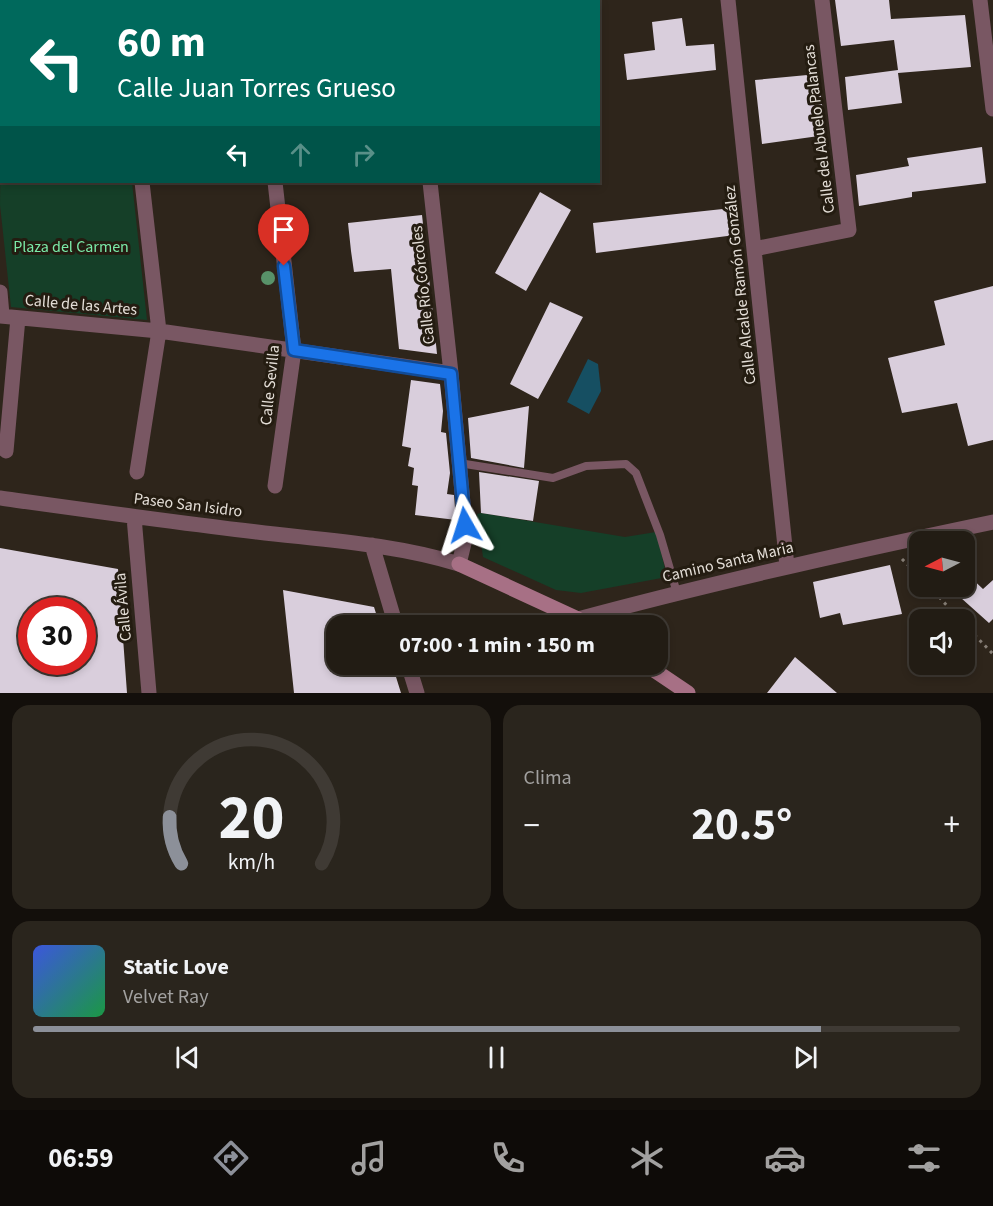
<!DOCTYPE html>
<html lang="es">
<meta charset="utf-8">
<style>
body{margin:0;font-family:"Source Sans 3",sans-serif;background:#2a251d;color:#f1f3f6;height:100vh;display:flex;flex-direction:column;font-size:22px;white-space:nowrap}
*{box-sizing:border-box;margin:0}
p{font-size:20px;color:#a2a1a0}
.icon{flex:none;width:33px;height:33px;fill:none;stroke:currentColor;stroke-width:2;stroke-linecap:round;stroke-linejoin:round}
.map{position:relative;height:693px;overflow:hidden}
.panel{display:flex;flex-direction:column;gap:12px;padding:12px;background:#130f0b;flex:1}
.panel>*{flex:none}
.top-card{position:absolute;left:0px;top:0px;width:600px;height:183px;box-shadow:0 3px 9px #0003,0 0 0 2px #3f3a34;background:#00695c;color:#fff;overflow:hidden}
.needle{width:39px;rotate:264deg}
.buttons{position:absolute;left:909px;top:531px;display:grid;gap:12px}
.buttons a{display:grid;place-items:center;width:66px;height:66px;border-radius:12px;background:#221c14;box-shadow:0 3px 9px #0003,0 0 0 2px #3f3a34;font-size:30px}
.speed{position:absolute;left:18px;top:597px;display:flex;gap:12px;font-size:30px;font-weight:700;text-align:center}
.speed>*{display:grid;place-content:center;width:78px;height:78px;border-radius:50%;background:#221c14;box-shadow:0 3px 9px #0003,0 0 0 2px #3f3a34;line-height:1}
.speed .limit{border:9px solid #d22;background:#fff;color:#111}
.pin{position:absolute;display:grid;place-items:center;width:51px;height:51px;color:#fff;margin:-62px -26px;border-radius:50% 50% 50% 0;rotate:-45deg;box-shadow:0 0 6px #0007}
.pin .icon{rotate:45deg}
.me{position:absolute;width:66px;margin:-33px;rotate:354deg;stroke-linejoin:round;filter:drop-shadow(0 0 4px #0008)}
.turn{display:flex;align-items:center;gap:21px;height:126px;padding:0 18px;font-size:27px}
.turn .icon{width:78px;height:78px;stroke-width:2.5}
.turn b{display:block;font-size:42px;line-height:51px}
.lanes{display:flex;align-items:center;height:57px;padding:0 18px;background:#0003;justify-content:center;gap:30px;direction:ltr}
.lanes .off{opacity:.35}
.big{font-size:45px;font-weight:700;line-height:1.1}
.panel .widget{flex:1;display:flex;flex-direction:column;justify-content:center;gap:9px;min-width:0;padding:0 21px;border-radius:18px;background:#2a251d}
.panel .dial{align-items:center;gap:0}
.dial svg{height:156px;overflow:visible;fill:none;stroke:#3f3a34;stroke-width:7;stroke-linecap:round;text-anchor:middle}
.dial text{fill:#f1f3f6;stroke:none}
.song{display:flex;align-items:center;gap:18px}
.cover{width:72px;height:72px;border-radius:9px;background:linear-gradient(135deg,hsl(230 70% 55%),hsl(140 70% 35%))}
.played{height:6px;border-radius:3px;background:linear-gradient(90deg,#8c9099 85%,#3f3a34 85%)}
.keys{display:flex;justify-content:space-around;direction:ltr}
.heat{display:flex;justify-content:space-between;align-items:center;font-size:33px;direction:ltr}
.panel .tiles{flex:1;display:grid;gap:12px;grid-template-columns:1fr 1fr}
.widget:last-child{grid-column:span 2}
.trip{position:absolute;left:326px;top:615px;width:342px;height:60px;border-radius:18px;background:#221c14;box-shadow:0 3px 9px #0003,0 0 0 2px #3f3a34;font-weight:700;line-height:60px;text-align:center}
.tab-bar{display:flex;height:96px;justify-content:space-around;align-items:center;background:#0e0b08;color:#a2a1a0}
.tab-bar .icon{width:42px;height:42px}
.tab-bar .current{color:#8c9099}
.tab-bar b{font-size:27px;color:#f1f3f6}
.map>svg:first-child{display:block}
</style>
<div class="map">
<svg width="993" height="693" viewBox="0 0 993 693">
<rect width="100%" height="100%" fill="#2e251b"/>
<path fill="#153f28" d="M1,122L2,182H132L147,320L11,307L0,205Z
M481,513L625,537L656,532L667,577L581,593L556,590L483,557L477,514Z"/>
<path fill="#164f62" d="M588,359L598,364L601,391L589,414L567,402Z"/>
<path fill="#d9cedc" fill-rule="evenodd" d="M835,0H889L891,19L965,15L971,67L898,73L902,103L848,110L845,77L898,70L894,40L841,46Z
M682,18L686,46L714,44L716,70L627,80L624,54L655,50L652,22Z
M818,74L826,135L762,144L755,80Z
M982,147L986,183L912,192V197L859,206L856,175L909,166L907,158Z
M540,192L571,210L526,291L495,273Z
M732,208L735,235L596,253L593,223Z
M422,215L432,305L437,354L399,349L391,269L354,272L351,251L348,223Z
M993,286V440L968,446L957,403L902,413L888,358L945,345L934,301Z
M550,302L583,317L538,399L510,384Z
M411,380L440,384L443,411L441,432L446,433L450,473L447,494L454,495L456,520L415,515L418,486L412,485L414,468L408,466L411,448L402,446Z
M529,406L524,468L471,458L468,418Z
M479,472L539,481L533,521L481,513Z
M0,548L118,569L127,693H0ZM32,610H82V662H32Z
M890,565L902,614L843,625L840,613L820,618L813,582Z
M967,574L983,589L993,580V619L989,623L951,589L954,586H964V577Z
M283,590L374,607L380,626H336V664H392L401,693H294Z
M795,657L837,693H767Z"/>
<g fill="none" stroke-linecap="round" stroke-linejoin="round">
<path stroke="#877f77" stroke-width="3" stroke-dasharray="3 4.5" stroke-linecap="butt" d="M902,559L920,577
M929,586L960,620
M964,624L993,654"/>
<path stroke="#795763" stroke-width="8" d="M459,463L553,478L586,466L626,464L636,473L660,535L677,593"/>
<path stroke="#795763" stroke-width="15" d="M120,0V2
M254,0V2
M410,0V2
M728,0L787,566
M980,0L993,109
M0,110H2
M275,182L294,350L275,486
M754,249L849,230L822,0
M0,292L2,315
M0,316L159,331L451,373
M6,451L18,318
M137,472L159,331L142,182
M0,498C86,510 171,522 257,532C324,540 394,544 459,564L466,535L465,525L451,373L430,182
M134,517L149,693
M372,545L396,626
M578,619C715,582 854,551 993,522
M408,664L417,693"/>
<path stroke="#a77085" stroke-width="15" d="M459,564L578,619L587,626
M645,664L688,693"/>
</g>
<circle fill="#589269" cx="268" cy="278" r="7"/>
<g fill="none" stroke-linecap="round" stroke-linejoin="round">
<defs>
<path id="route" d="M284,266L294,350L451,374L465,525"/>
</defs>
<use href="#route" stroke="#114b97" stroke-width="15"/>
<use href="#route" stroke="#1a73e8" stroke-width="10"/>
</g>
<g text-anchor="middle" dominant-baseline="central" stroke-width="6" stroke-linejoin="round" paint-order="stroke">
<g font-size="16" fill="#e4ded7" stroke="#241c11">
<text transform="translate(819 129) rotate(-97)">Calle del Abuelo Palancas</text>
<text transform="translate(423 285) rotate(-96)">Calle Río Córcoles</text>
<text transform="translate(740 285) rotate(-96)">Calle Alcalde Ramón González</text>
<text transform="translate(81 305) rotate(5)">Calle de las Artes</text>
<text transform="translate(270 385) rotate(-84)">Calle Sevilla</text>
<text transform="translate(188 505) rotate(7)">Paseo San Isidro</text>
<text transform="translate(728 562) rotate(-13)">Camino Santa Maria</text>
<text transform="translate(123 607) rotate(-95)">Calle Ávila</text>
</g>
<g font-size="16" fill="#7beba9" stroke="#241c11">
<text x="71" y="247">Plaza del Carmen</text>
</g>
</g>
</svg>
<div class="buttons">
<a><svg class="needle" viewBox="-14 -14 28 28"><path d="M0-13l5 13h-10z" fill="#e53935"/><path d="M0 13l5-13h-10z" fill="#a2a1a0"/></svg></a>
<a><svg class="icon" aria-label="sound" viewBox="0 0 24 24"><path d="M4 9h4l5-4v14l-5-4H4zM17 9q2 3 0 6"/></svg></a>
</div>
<div class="speed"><div class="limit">30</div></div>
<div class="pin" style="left:284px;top:266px;background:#d93025"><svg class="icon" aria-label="arrive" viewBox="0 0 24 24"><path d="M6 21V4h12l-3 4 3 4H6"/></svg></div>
<svg class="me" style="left:465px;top:525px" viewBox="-20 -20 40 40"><path d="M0-17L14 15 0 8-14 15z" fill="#1a73e8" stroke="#fff" stroke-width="4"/></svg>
<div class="trip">07:00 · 1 min · 150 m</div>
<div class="top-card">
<div class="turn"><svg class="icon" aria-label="left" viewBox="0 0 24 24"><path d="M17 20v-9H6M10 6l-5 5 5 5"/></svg><div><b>60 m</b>Calle Juan Torres Grueso</div></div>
<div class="lanes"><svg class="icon" aria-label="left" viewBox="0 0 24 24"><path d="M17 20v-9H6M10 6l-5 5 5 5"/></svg><svg class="icon off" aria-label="ahead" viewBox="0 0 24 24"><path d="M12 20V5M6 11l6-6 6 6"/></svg><svg class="icon off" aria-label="right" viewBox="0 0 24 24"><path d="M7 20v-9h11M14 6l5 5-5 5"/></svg></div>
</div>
</div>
<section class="panel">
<div class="tiles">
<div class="widget dial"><svg viewBox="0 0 100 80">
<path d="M14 69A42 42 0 1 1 86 69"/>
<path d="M14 69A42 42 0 0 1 8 45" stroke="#8c9099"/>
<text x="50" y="56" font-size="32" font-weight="700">20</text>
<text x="50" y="72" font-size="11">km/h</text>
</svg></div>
<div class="widget"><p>Clima</p>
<div class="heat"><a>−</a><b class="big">20.5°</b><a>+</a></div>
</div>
<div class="widget">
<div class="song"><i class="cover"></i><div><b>Static Love</b><p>Velvet Ray</p></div></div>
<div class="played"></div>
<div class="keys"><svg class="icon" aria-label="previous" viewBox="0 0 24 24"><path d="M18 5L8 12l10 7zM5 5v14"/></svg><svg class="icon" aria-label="pause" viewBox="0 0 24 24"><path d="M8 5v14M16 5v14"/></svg><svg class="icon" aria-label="next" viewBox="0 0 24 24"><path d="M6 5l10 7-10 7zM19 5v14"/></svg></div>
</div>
</div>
</section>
<nav class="tab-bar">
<b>06:59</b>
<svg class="icon current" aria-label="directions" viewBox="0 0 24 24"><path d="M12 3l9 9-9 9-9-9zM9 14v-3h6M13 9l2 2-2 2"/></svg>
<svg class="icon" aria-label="music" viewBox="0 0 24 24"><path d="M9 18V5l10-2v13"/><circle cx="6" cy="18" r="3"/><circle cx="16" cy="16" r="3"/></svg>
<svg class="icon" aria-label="phone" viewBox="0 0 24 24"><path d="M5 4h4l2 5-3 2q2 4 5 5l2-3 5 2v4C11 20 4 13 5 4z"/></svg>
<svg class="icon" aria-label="climate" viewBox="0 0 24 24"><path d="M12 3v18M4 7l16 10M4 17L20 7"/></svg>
<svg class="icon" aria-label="car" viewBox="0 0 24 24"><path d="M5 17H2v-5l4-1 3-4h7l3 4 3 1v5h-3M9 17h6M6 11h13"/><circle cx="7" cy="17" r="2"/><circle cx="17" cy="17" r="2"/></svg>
<svg class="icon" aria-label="filters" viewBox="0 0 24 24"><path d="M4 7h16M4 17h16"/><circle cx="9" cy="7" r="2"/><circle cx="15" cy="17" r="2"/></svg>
</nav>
